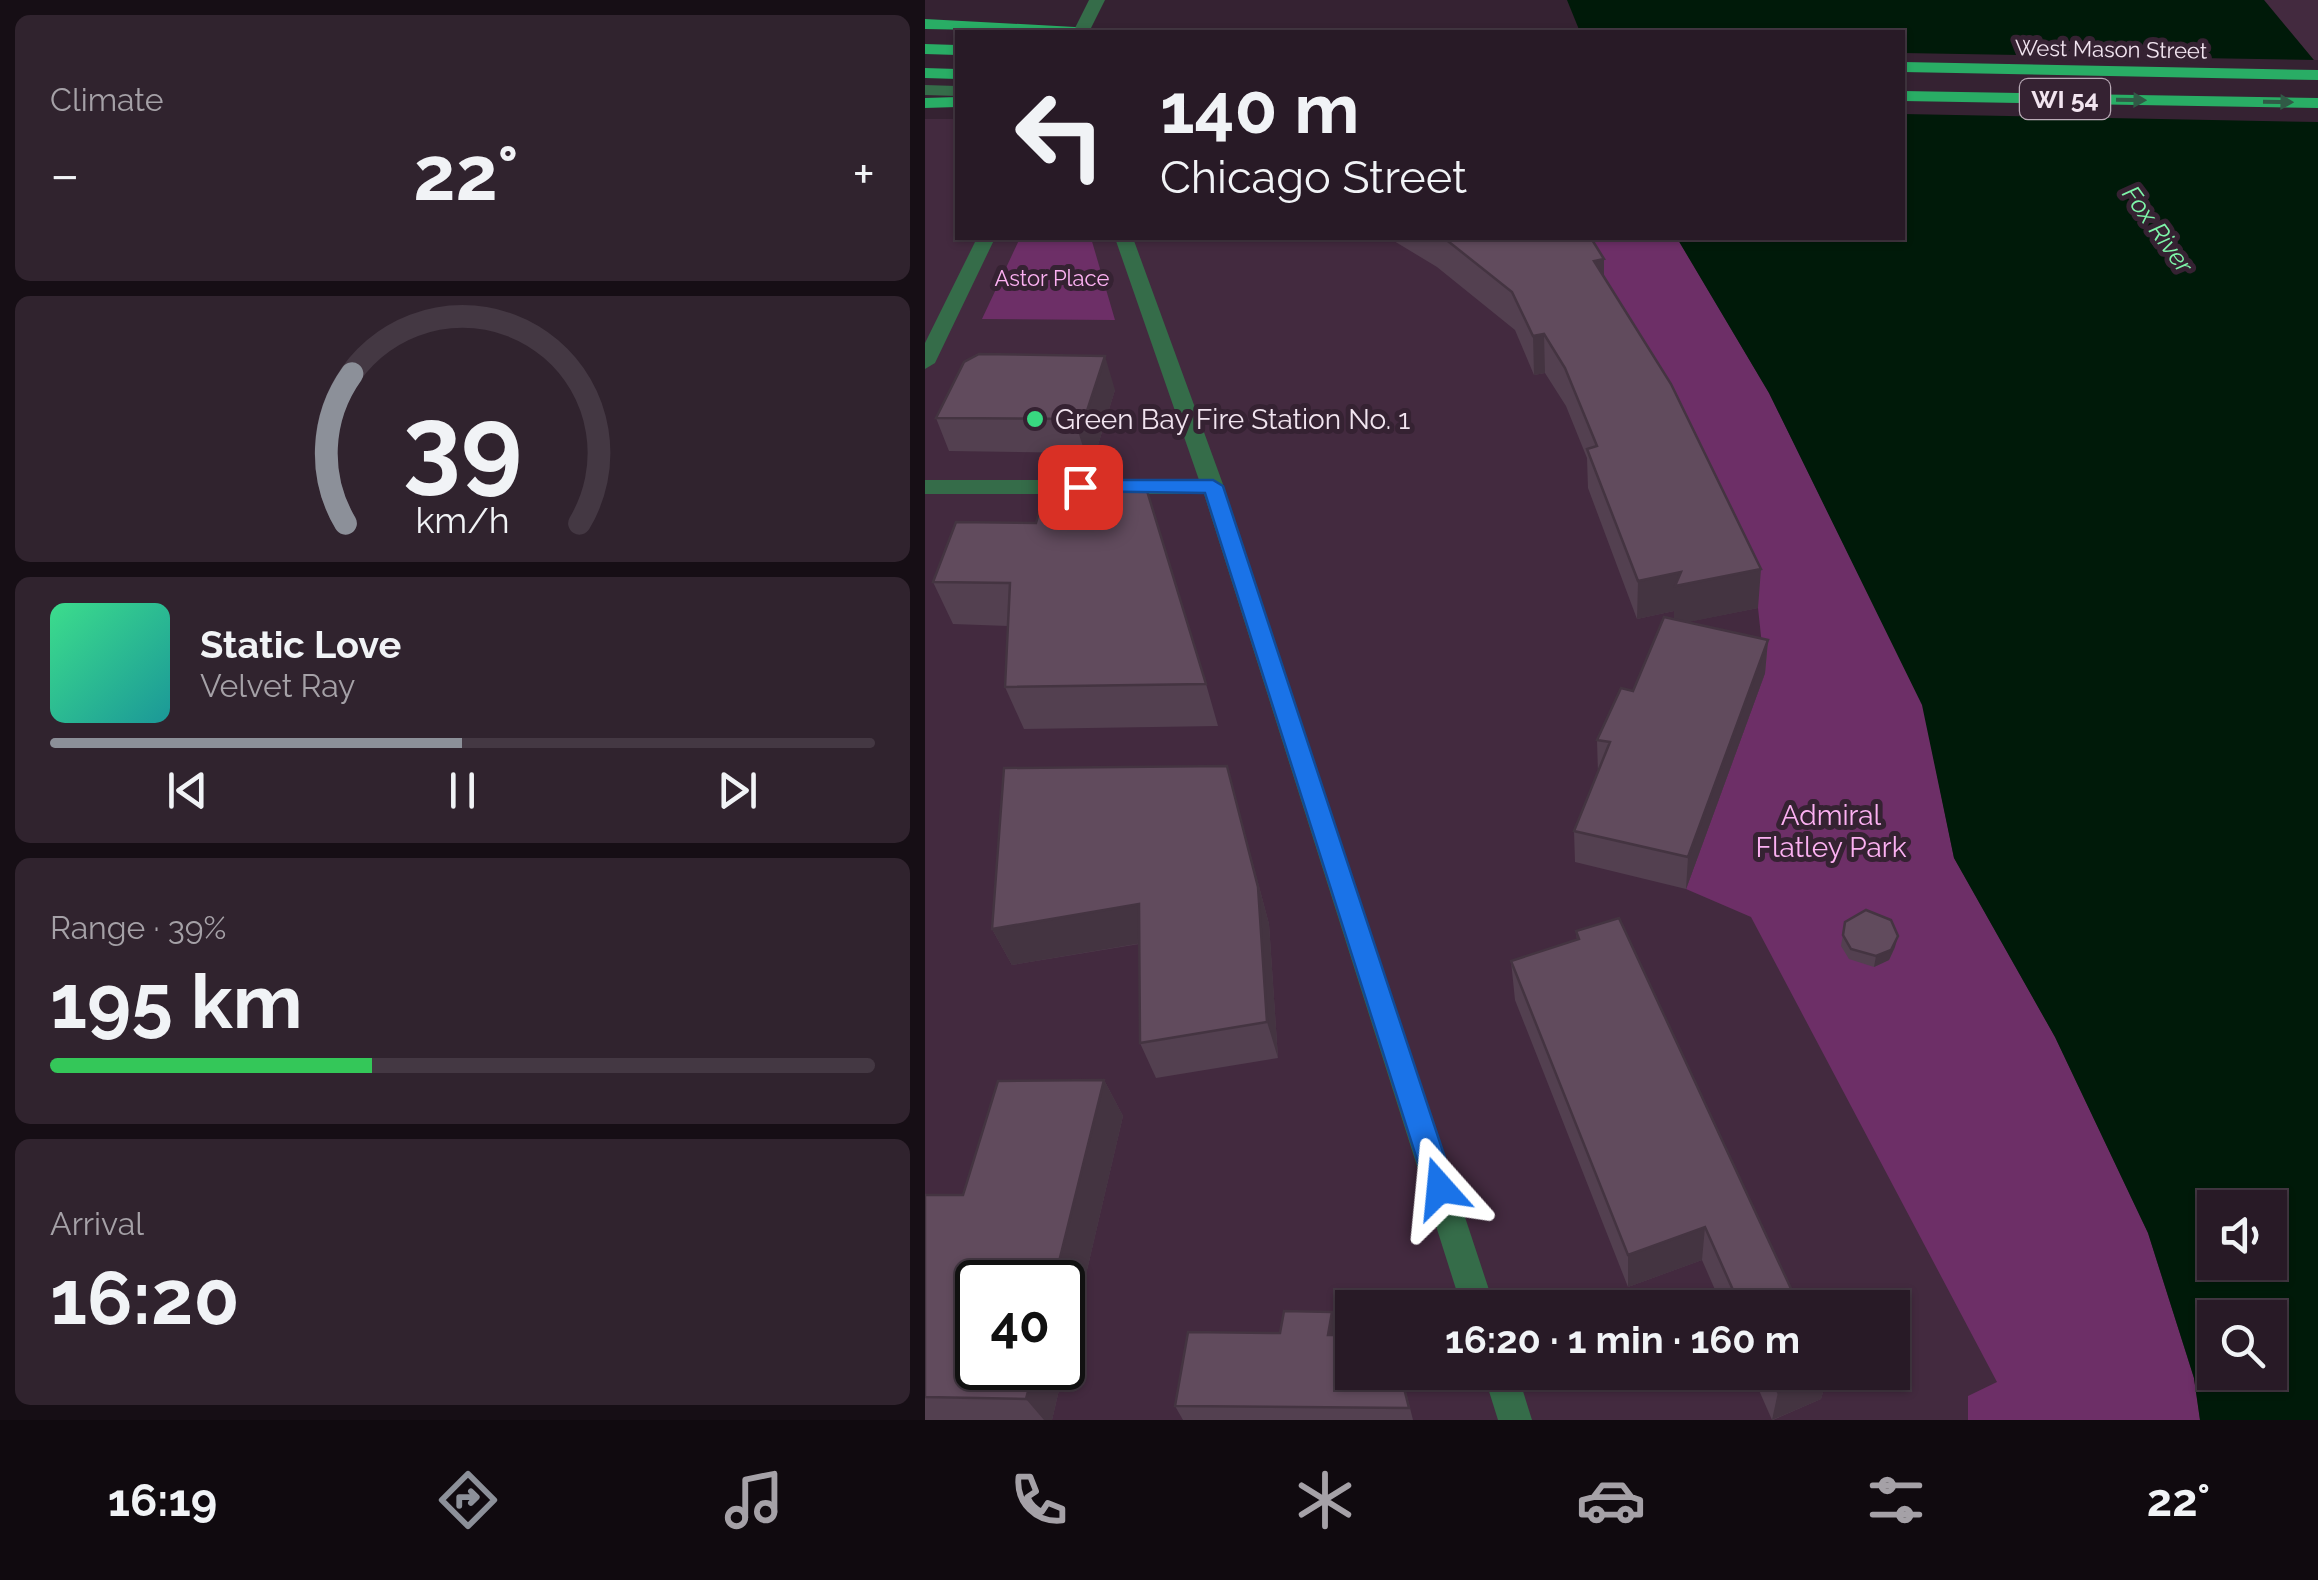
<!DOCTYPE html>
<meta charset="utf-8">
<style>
body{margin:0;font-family:Raleway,sans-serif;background:#30232e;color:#f1f3f6;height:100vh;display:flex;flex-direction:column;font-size:38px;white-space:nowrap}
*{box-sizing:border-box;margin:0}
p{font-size:32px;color:#a5a1a7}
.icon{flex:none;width:55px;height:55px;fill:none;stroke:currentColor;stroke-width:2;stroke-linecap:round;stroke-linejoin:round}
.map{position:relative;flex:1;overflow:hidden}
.drawer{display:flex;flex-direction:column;gap:15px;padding:15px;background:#160e15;width:925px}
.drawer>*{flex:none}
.hud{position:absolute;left:30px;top:30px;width:950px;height:210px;border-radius:0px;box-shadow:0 2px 8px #0004,0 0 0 2px #443843;background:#281a26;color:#f1f3f6;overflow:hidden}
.buttons{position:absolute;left:1272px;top:1190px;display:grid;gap:20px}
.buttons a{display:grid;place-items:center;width:90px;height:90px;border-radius:0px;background:#281a26;box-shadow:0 2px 8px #0004,0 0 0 2px #443843;font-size:50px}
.speed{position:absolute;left:30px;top:1260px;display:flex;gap:20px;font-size:50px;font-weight:700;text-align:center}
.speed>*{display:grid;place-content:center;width:130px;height:130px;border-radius:50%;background:#281a26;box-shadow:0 2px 8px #0004,0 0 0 2px #443843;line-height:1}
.speed .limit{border:5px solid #111;border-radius:15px;background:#fff;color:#111}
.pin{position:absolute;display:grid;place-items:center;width:85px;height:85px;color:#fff;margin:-42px;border-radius:20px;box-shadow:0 5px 15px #0006}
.me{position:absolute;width:110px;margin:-55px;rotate:342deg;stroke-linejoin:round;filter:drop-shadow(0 0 8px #0008)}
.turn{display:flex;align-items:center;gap:35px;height:210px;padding:0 40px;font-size:45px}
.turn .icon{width:130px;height:130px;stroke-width:2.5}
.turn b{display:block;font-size:70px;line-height:85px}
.big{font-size:75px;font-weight:700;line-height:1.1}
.drawer .tile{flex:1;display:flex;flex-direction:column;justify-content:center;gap:15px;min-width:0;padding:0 35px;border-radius:15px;background:#30232e}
.drawer .dial{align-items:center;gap:0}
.dial svg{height:260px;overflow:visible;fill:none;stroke:#443843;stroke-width:7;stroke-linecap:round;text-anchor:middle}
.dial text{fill:#f1f3f6;stroke:none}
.song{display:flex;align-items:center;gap:30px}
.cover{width:120px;height:120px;border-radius:15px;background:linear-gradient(135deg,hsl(150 70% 55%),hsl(180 70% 35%))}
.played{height:10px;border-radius:5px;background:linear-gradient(90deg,#8c9099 50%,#443843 50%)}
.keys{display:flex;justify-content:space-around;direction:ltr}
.heat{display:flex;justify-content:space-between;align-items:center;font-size:55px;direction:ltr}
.charge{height:15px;border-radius:8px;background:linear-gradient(90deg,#34c759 39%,#443843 0)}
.trip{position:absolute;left:410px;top:1290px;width:575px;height:100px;border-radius:0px;background:#281a26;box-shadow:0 2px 8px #0004,0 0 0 2px #443843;font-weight:700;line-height:100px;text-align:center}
.tab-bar{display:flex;height:160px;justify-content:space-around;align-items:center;background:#100a0f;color:#a5a1a7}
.tab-bar .icon{width:70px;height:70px}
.tab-bar .on{color:#8c9099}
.tab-bar b{font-size:45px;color:#f1f3f6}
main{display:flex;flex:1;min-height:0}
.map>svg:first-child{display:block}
</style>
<main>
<section class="drawer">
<div class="tile"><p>Climate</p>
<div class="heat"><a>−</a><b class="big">22°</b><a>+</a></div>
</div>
<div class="tile dial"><svg viewBox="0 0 100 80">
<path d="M14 69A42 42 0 1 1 86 69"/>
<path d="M14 69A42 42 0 0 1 16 23" stroke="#8c9099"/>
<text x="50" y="56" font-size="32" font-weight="700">39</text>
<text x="50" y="72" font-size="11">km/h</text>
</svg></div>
<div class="tile">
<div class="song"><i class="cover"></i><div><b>Static Love</b><p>Velvet Ray</p></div></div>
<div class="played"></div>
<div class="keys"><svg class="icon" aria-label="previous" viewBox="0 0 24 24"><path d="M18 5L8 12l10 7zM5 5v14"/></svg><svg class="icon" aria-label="pause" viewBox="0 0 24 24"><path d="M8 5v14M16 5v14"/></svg><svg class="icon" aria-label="next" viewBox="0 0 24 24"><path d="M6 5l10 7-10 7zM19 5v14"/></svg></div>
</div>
<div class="tile"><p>Range · 39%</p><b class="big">195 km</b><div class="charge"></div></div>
<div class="tile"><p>Arrival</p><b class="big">16:20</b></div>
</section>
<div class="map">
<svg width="1393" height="1420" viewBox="0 0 1393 1420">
<rect width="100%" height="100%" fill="#352232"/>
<path fill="#432a3f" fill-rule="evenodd" d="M1339,0H1393V65L1387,58Z
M0,119H32V238H752L1029,858L1130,1037L1223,1233L1275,1420H0ZM52,1282H138V1368H52ZM428,1308H968V1372H428Z"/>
<path fill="#6d2f67" d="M95,238H166L190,320L57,319Z
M596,238H752L844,393L998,705L1029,858L1130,1037L1223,1233L1269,1378L1275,1420H1043V1396L1072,1382L826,917L761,889L840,673L833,608Z"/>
<path fill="#001a09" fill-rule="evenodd" d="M642,0H1339L1393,65V1420H1275L1269,1378L1223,1233L1130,1037L1029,858L997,705L844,393L752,238H978V32H655ZM1290,1208H1345V1262H1290ZM1290,1318H1345V1372H1290Z"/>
<path fill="#352232" d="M978,53L1393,60V122L978,114Z"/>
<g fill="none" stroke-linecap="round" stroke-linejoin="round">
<path fill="#356c49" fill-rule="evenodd" d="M164,0H180L164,32H148Z
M0,85L32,86V96L0,95Z
M52,238H70L10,363L0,369V343Z
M190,238H208L299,487L570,1308H537L279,494H0V480H274Z
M558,1372H592L607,1420H573Z"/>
<path fill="#29ad65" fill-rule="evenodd" d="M0,19L150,27L158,32L0,29Z
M0,44L32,45V55L0,54Z
M978,62L1393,70V80L978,72Z
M0,68L32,69V79L0,78Z
M978,91L1393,98V108L978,101Z
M32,97V107L0,108V98Z"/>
</g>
<path fill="#534050" d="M468,238H666L679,277L833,608L762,622L843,640L840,673L761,889L650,862L649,831L673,773L672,740L708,691L749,619V611L712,619L663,488L662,458L641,406L620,373L609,375L590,330L512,267L469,241Z
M190,390L173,445L160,453L24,451L11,418Z
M31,522L281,684L293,726L99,729L80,687L83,626L28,624L8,582Z
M302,766L344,924L353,1058L231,1078L215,1043L214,944L87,965L67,929Z
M920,922L970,947L964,960L949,967L924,959L916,946Z
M651,931L875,1308H798L777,1260L703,1287L590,1000L586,961L652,940Z
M179,1080L198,1116L127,1420H0V1195H38Z
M415,1335L476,1372L488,1420H258L250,1406Z
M826,1372H904L896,1399L848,1420H847Z"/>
<path fill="#443441" d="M679,259V297L669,261Z
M619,334L620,373L609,375L608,336Z
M180,356L190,390L173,445L160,453L149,419Z
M836,569L833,608L749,625V611L712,619L713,581L756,572Z
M843,640L840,673L761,889L763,857Z
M302,766L344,924L353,1058L342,1022Z
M214,904L229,941L87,965L67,929Z
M973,936L970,947L964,960L949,967L951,956Z
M179,1080L198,1116L127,1420H119L101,1399L109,1368H138V1282H129Z
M780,1227L777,1260L703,1287V1255Z
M407,1312L416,1336L403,1335Z
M898,1372H904L896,1399L847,1420L853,1392Z"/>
<path fill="#614b5d" stroke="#443441" stroke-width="2.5" d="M519,238H666L679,259L669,261L746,384L836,569L750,586L756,572L713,581L662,449L672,446L640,368L619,334L608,336L587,292Z
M54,354L180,356L162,411L149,419L11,418L39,362Z
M123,481H219L281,684L80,687L85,583L8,582L31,522L111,523Z
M739,617L843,640L763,857L649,831L685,742L672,740L696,688L708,691Z
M302,766L333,887L342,1022L215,1043L214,904L67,929L79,768Z
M941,910L966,920L973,936L966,950L951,956L926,949L918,935L920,922Z
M694,918L875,1308H816L780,1227L703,1255L586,961L654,939L651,931Z
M179,1080L129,1282H52V1368H109L101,1399L0,1397V1195H38L73,1081Z
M359,1311L407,1312L403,1335H428V1372H475L484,1408L250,1406L263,1332L355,1333Z
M845,1372H898L853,1392Z"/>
<defs><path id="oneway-solid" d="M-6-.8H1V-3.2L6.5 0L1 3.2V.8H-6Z" transform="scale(2.5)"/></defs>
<g fill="#305a46">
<use href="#oneway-solid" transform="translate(1206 100) rotate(1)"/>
<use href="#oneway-solid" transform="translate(1353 102) rotate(1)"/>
</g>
<path fill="#1a73e8" stroke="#114b97" stroke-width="2.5" d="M155,480H288L298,486L530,1188L525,1198L515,1202L505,1198L501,1188L280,493L148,491V482Z"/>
<circle fill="#38d880" stroke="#352232" stroke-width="4" cx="110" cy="419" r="10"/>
<g text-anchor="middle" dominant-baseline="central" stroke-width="10" stroke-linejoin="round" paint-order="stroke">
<g font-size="22" fill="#f1e4ef" stroke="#352232">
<text transform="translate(1186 49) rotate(1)">West Mason Street</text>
</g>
<g font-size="22" fill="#fcb1f2" stroke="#352232">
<text x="127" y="278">Astor Place</text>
</g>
<rect fill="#352232" stroke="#b9aab6" stroke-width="2.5" x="1095" y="79" width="90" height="40" rx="8"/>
<g font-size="25" font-weight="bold" fill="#f1e4ef">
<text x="1140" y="99">WI 54</text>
</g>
<g font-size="25" font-style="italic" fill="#7ef4a9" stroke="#352232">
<text transform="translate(1233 229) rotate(54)">Fox River</text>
</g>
<g font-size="28" fill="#f1e4ef" stroke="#352232" text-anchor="start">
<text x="130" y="419">Green Bay Fire Station No. 1</text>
</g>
<g font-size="28" fill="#fcb1f2" stroke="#352232">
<text x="906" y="815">Admiral<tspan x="906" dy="32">Flatley Park</tspan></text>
</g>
</g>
</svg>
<div class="buttons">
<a><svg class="icon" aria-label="sound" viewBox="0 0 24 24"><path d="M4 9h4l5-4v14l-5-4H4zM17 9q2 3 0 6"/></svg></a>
<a><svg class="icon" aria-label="search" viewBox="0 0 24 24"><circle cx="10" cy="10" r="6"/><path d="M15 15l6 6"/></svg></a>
</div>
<div class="speed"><div class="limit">40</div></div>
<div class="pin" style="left:155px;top:487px;background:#d93025"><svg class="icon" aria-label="arrive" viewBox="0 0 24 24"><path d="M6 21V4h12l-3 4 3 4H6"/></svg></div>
<svg class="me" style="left:515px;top:1188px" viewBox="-20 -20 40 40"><path d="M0-17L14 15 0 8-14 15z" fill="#1a73e8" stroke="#fff" stroke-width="4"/></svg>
<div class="trip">16:20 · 1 min · 160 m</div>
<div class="hud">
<div class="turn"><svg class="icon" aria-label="left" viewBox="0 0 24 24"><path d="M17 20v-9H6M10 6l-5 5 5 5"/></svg><div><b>140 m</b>Chicago Street</div></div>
</div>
</div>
</main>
<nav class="tab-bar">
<b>16:19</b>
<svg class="icon on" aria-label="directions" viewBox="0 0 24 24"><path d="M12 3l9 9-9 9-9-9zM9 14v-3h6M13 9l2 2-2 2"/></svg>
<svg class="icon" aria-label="music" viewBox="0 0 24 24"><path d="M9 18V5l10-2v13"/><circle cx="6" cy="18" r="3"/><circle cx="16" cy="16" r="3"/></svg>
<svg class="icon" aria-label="phone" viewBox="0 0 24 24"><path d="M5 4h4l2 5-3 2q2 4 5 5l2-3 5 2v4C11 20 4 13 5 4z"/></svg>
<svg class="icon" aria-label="climate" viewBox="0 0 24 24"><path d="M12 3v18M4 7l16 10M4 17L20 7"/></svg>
<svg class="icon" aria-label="car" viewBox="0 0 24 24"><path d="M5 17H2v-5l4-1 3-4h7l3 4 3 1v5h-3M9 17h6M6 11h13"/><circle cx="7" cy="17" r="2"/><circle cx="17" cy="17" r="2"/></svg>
<svg class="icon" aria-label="filters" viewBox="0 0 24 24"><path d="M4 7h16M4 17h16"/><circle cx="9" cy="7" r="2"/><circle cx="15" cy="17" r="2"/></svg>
<b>22°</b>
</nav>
